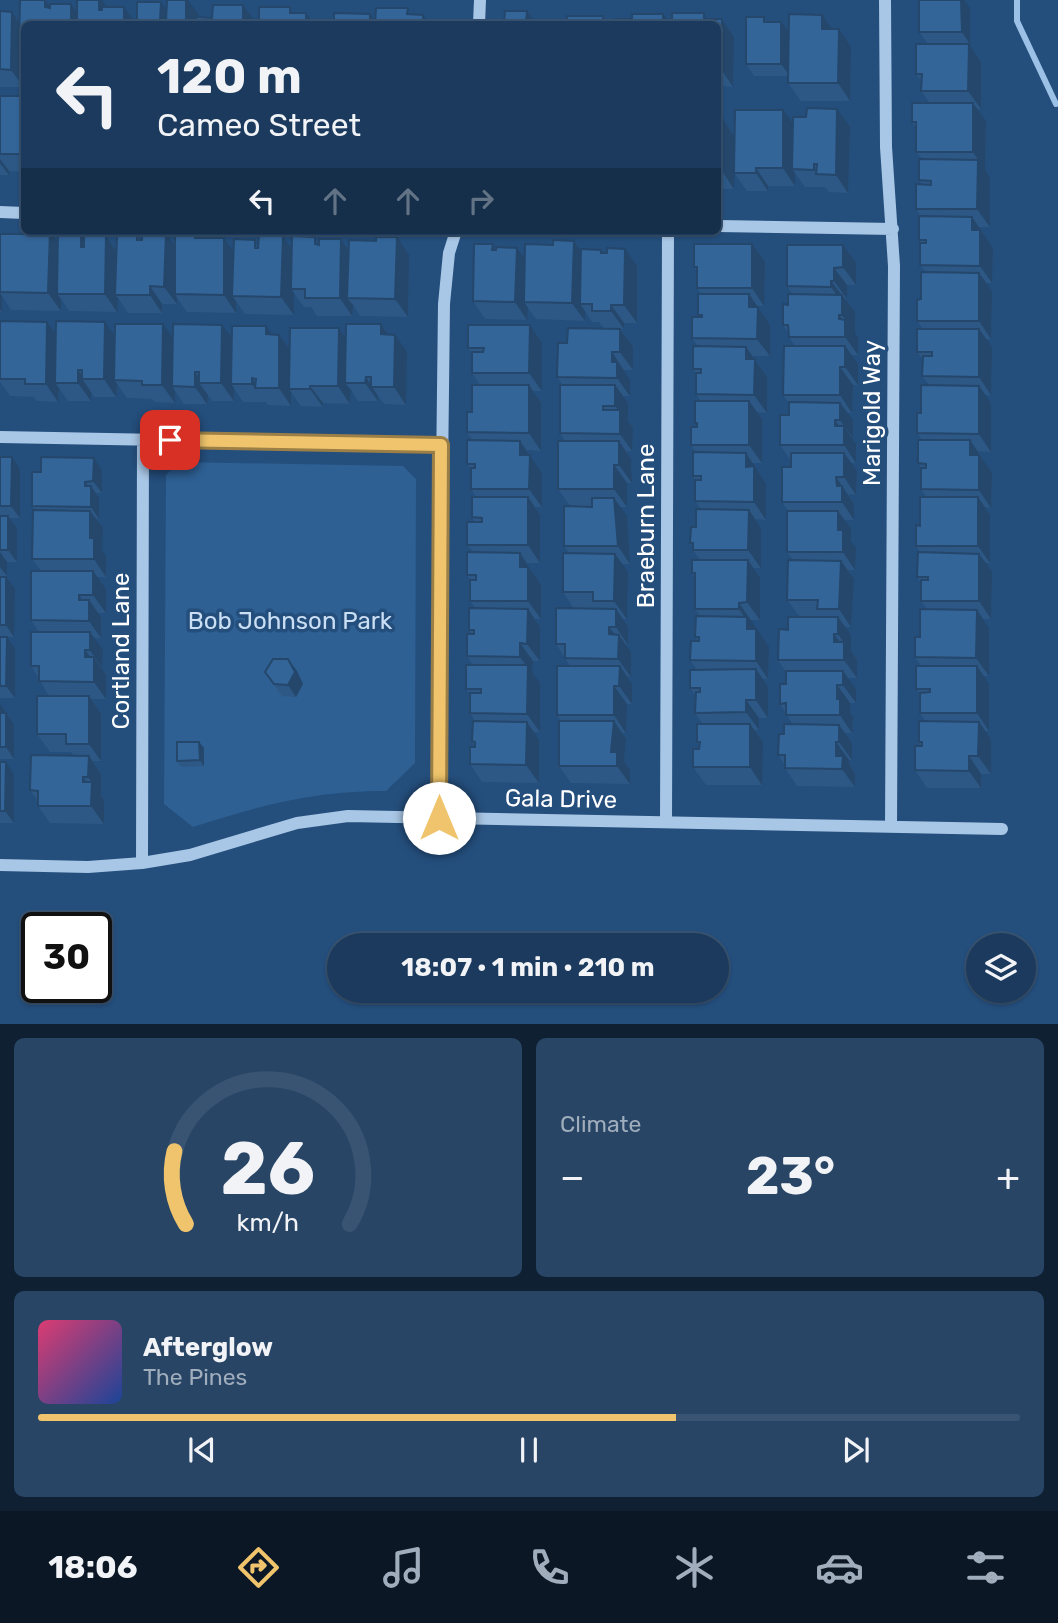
<!DOCTYPE html>
<meta charset="utf-8">
<style>
body{margin:0;font-family:Rubik,sans-serif;background:#284566;color:#f1f3f6;height:100vh;display:flex;flex-direction:column;font-size:26px;white-space:nowrap}
*{box-sizing:border-box;margin:0}
p{font-size:23px;color:#a0adbc}
.icon{flex:none;width:38px;height:38px;fill:none;stroke:currentColor;stroke-width:2;stroke-linecap:round;stroke-linejoin:round}
.map{position:relative;height:1024px;overflow:hidden}
.drawer{display:flex;flex-direction:column;gap:14px;padding:14px;background:#0f2033;flex:1}
.drawer>*{flex:none}
.hud{position:absolute;left:21px;top:21px;width:700px;height:214px;border-radius:10px;box-shadow:0 2px 5px #0004,0 0 0 2px #395472;background:#1b3a5d;color:#f1f3f6;overflow:hidden}
.tools{position:absolute;left:966px;top:933px;display:grid;gap:14px}
.tools a{display:grid;place-items:center;width:70px;height:70px;border-radius:50%;background:#1b3a5d;box-shadow:0 2px 5px #0004,0 0 0 2px #395472;font-size:35px}
.speed{position:absolute;left:21px;top:912px;display:flex;gap:14px;font-size:35px;font-weight:700;text-align:center}
.speed>*{display:grid;place-content:center;width:91px;height:91px;border-radius:50%;background:#1b3a5d;box-shadow:0 2px 5px #0004,0 0 0 2px #395472;line-height:1}
.speed .limit{border:4px solid #111;border-radius:10px;background:#fff;color:#111}
.pin{position:absolute;display:grid;place-items:center;width:60px;height:60px;color:#fff;margin:-30px;border-radius:14px;box-shadow:0 4px 10px #0006}
.me{position:absolute;width:77px;margin:-38px;rotate:0deg;stroke-linejoin:round;filter:drop-shadow(0 0 5px #0008)}
.turn{display:flex;align-items:center;gap:24px;height:147px;padding:0 21px;font-size:32px}
.turn .icon{width:91px;height:91px;stroke-width:2.5}
.turn b{display:block;font-size:49px;line-height:60px}
.lanes{display:flex;align-items:center;height:66px;padding:0 21px;background:#0003;justify-content:center;gap:35px;direction:ltr}
.lanes .off{opacity:.35}
.big{font-size:52px;font-weight:700;line-height:1.1}
.drawer .widget{flex:1;display:flex;flex-direction:column;justify-content:center;gap:10px;min-width:0;padding:0 24px;border-radius:10px;background:#284566}
.drawer .dial{align-items:center;gap:0}
.dial svg{height:182px;overflow:visible;fill:none;stroke:#395472;stroke-width:7;stroke-linecap:round;text-anchor:middle}
.dial text{fill:#f1f3f6;stroke:none}
.song{display:flex;align-items:center;gap:21px}
.cover{width:84px;height:84px;border-radius:10px;background:linear-gradient(135deg,hsl(340 70% 55%),hsl(220 70% 35%))}
.played{height:7px;border-radius:4px;background:linear-gradient(90deg,#efc46c 65%,#395472 65%)}
.keys{display:flex;justify-content:space-around;direction:ltr}
.heat{display:flex;justify-content:space-between;align-items:center;font-size:38px;direction:ltr}
.drawer .tiles{flex:1;display:grid;gap:14px;grid-template-columns:1fr 1fr}
.widget:last-child{grid-column:span 2}
.trip{position:absolute;left:327px;top:933px;width:402px;height:70px;border-radius:35px;background:#1b3a5d;box-shadow:0 2px 5px #0004,0 0 0 2px #395472;font-weight:700;line-height:70px;text-align:center}
.dock{display:flex;height:112px;justify-content:space-around;align-items:center;background:#0b1725;color:#a0adbc}
.dock .icon{width:49px;height:49px}
.dock .on{color:#efc46c}
.dock b{font-size:32px;color:#f1f3f6}
.map>svg:first-child{display:block}
</style>
<div class="map">
<svg width="1058" height="1025" viewBox="0 0 1058 1025">
<rect width="100%" height="100%" fill="#244e7c"/>
<path fill="#2e6094" d="M179,462L403,466L416,479L415,763L386,791C313,791 262,805 193,827L164,804L166,475Z"/>
<g fill="none" stroke-linecap="round" stroke-linejoin="round">
<path stroke="#9cc1e6" stroke-width="6" d="M1017,0V21L1056,104"/>
<path stroke="#a8c6e5" stroke-width="12" d="M885,0L886,147L894,266L891,826
M479,24L480,0
M0,212L24,213
M718,226L893,229
M0,437L441,445
M438,818L444,304L449,253L456,231
M666,822L668,231
M142,863L143,439
M0,865L88,867L142,863L190,855L297,823L348,816L1002,829"/>
</g>
<path fill="#2d5784" d="M45,0L50,7L77,13L106,7L24,24V87H0V11L12,12L19,21Z
M970,8V44H955H969L981,62V109H977L986,121L985,170L990,177V227H979L993,248L992,283H986L992,291L991,339H986L992,347L991,395H985L991,403V452L978,451L992,473L991,508L985,507L990,515V563H986L992,571L991,619H983L989,628V676H983L989,684V731H985L991,739V774H981V788H927L915,770L921,746L919,742L925,721L920,713V694L916,689L921,666L915,657L927,609L921,601V583L917,577L921,553L916,546L926,497L921,489V468L918,463L922,440L917,433L929,385L922,376L923,360L917,352L923,329L917,321L926,272L920,265L921,243L919,240L921,217L916,209L922,184L919,180L922,159L916,152V129L912,122L930,103L921,91L922,82L916,74L928,44L919,32Z
M764,17L767,22L789,33L832,29L851,47L850,101H801L788,83V76H754L746,64Z
M709,19H722L734,37L733,87L718,86V24Z
M0,96H24V172L9,171V175H0Z
M783,110L793,125L850,127L848,193L829,192L825,187H805L795,173V186H768V191H747L734,173V189H718V119H723L735,136Z
M51,231L58,241L81,232L84,237L106,236L116,251L137,236L140,240L175,246L198,238H224L233,251L258,245L292,249L319,243L341,239L349,250L409,255L408,317L360,316L353,305L352,316H317L311,307H304L294,293V315L245,314L236,301V313L187,312L177,298V304H162V313H128L118,298L117,312L69,311L61,299V311L11,310L2,296V312H0V234H28Z
M752,244L765,262L764,306H757L770,325V356H753L767,377V413L757,412L762,419V463H752L766,484V520L755,519L761,528V568H753L760,578V620H751V622L769,647L768,679L762,678L768,687V718H759V730H755L763,742L762,785H706L693,767L699,749V746L697,742L703,724L695,713L696,696L690,688L697,670L690,660L698,641L695,637L700,616L695,609V578L692,573L700,560L693,550V546L690,543L701,509L695,501V480L693,476L696,452L691,445L697,427L695,423L701,401L696,394V373L693,369L698,346L692,338L699,317L698,315L701,294L697,288V272L694,267Z
M843,245L856,263V285H847V299H845L855,312L854,333L858,337V355H851L858,364V385H853L852,413H847L853,420V438H852L856,444V463H851L857,471L856,495L849,494V496L854,504V520H844L851,529V541L856,548L855,570H848L854,579L851,627H845L851,635V651L857,660V678H848L856,689V703H850V713L853,717L852,733H845L852,743V760H849V764L855,774V787L797,786L785,768V765L778,755L784,734L793,725L780,704L786,684V672L778,660L788,630L800,617L787,600L793,560L787,552L788,511L782,502L791,467V461L780,445L789,415V403L783,395L795,346L789,337L788,333L783,325L788,305L792,294L787,286Z
M496,249L525,259L581,251L603,253L637,266V323H624V329H621L633,347V370H624V372L630,380V396H623L628,403V421L633,428L632,451H626L631,459L632,483H627V507H620L627,516L630,564H622L628,572L627,619H622L628,627V645H626L631,652V677L627,676L632,684V704H627L626,733H622L626,739L624,762L630,770V784L571,783L559,766L561,721L557,715L570,666L556,644L574,609L563,592L569,553L564,546L570,506L558,489L565,441L560,433L563,385L557,377L567,343L604,329L599,322H592L585,311V321L536,319L528,308L527,320L485,319L473,301Z
M0,321L56,335L172,338H231L266,326L272,334L289,349L339,328L346,338L381,324L388,334L407,352L406,405L384,404L378,396V401H358L351,390L350,404L323,403V407L301,406L291,392V406L268,405L265,401V402H243L234,388V401H212L208,395L207,404H184L175,391V403L155,402L152,399L127,398L117,384L116,397H94L91,392V401H68L59,388L58,402L37,401L34,397L10,396L0,382Z
M530,325L542,343V391H533L541,403V451L527,450L542,473V507H535L540,515V563H527L541,585V619H535L540,627V661H533L532,672L540,683V732H533L539,740V783L482,782L470,764L475,747L472,741L475,721L470,713V695L466,689L473,665L467,656L472,634L469,630L475,608L470,601V580L467,575L473,552L467,545L475,522L472,517L476,497L471,489V469L467,464L472,440L467,432L480,385L472,373V354L468,348Z
M0,457L20,469V518H10L17,528V562H7V576H0Z
M94,458L102,470V493H96L99,498V519H96L103,528L102,550L106,556V577H97L106,589V613H98L101,617V638H94L103,650L102,668H101L106,675V699H91L101,714V761H93L101,774L100,794L104,800V824L50,823L38,806V801L30,790L74,756L71,752H50L37,734L49,696L31,666L39,632L31,620L41,571L32,559L35,510L32,506L41,472Z
M0,577L15,589L14,637H0Z
M0,637L15,649V698H0Z
M288,659L297,671L303,684L296,697L282,696L265,672Z
M0,704L5,711V713L14,725V759H0Z
M199,742L204,748V766L181,767L177,761Z
M0,762H6L14,774V823H0Z"/>
<path fill="#24476b" d="M45,0L57,17L45,7Z
M99,0H102L112,15L99,10Z
M186,0H188L199,15V24H186Z
M961,0H964L970,8V44L962,32Z
M161,2L173,20V24L160,21Z
M71,4L83,22V24H71Z
M243,5L256,23V24H243Z
M124,7L136,24H124Z
M527,11L536,24H526Z
M12,12L24,29L19,47L24,55V87L11,70Z
M306,13L314,24H306Z
M370,14L377,24H370Z
M663,14L671,24H663Z
M423,15L430,24H423Z
M822,15L834,32L822,29Z
M603,16L608,24H603Z
M722,19L734,37L733,87L721,69Z
M781,22L790,34V76L781,64Z
M839,29L851,47L850,101L838,83Z
M969,44L981,62V109L968,91Z
M973,103L986,121L985,170L973,152Z
M837,109L850,127L848,193L836,175Z
M783,110L796,128L792,169L795,173V186L783,168Z
M723,119L735,137L734,189L722,171Z
M0,159L9,171V175L0,163Z
M978,160L990,177V227L977,209Z
M756,168L768,186V191L756,173Z
M972,217L993,248L992,283L980,266L972,230Z
M50,231L62,247L57,294L61,299V311L48,293Z
M81,232L93,250L81,247Z
M166,233L178,250L175,294L177,298V304L164,287Z
M106,236L118,254L115,295L118,298L117,312L105,294Z
M283,236L295,254L291,289L294,293V315L281,297Z
M397,237L409,255L408,317L395,299Z
M224,238L237,256L232,296L236,301V313L224,295Z
M341,239L353,257L347,298L353,305L352,316L340,298Z
M574,241L586,259L580,304L585,311V321L572,303Z
M752,244L765,262L764,306L752,288Z
M843,245L856,263V285L843,267Z
M517,248L529,265L524,302L528,308L527,320L515,302Z
M625,249L637,266V323L624,305Z
M834,268L847,285V299L834,281Z
M979,273L992,291L991,339L979,321Z
M831,281L855,312V333L842,315V303L831,287Z
M150,286L162,304V313L150,295Z
M0,293L2,296V312L0,309Z
M749,294L770,325V356L757,339L749,307Z
M611,305L624,323V329L611,311Z
M839,315L845,324V320L858,337V355L845,337L839,319Z
M47,322L60,340L55,383L59,388L58,402L46,384Z
M105,322L117,339L114,380L117,384L116,397L104,379Z
M163,324L176,342L172,386L175,391V403L162,385Z
M381,324L393,342L381,334Z
M222,325L235,342L231,384L234,388V401L221,383Z
M530,325L542,343V391L529,373Z
M266,326L279,344L266,334Z
M339,328L351,346L345,383L351,390L350,404L338,386Z
M620,329L633,347V370L620,352Z
M979,329L992,347L991,395L979,377Z
M279,335L292,352L289,389L291,392V406L279,388Z
M395,335L407,352L406,405L394,387Z
M845,346L858,364V385L845,367Z
M746,347L767,377V413L754,395L746,359Z
M612,352L630,380V396L617,378L612,362Z
M840,367L853,385L852,413L840,395Z
M78,370L85,379H82L91,392V401L78,383Z
M195,372L203,383H199L208,395L207,404L195,387Z
M366,377L378,396V401L365,383Z
M252,378L259,388H255L265,402L252,384Z
M529,385L541,403V451L529,433Z
M615,385L628,403V421L633,428L632,451L620,434V412L615,406Z
M310,386L323,403V407L310,389Z
M979,386L991,403V452L979,434Z
M749,401L762,419V463L749,445Z
M840,403L853,420V438L840,420Z
M835,420L844,433V426L856,444V463L844,445L835,426Z
M970,440L992,473L991,508L979,490L970,455Z
M520,441L542,473V507L529,489L520,455Z
M619,441L631,459L632,483L619,465Z
M746,453L766,484V520L754,502L746,467Z
M844,453L857,471L856,495L844,477Z
M12,457L20,469V518L11,506Z
M94,458L102,470V493L93,481Z
M614,465L627,483V507L614,489Z
M836,477L854,504V520L842,502L837,486Z
M85,482L91,489V486L99,498V519L91,507L85,486Z
M528,497L540,515V563L528,545Z
M978,497L990,515V563L978,546Z
M614,498L627,516L630,564L618,546Z
M749,510L761,528V568L748,550Z
M90,511L103,528L102,550L106,556V577L94,559L90,538Z
M838,511L851,529V541L856,548L855,570L843,552L838,530Z
M8,516L17,528V562L8,550Z
M0,552L7,562V576L0,567Z
M520,553L541,585V619L528,601L520,567Z
M615,554L628,572L627,619L614,601Z
M979,554L992,571L991,619L979,601Z
M748,560L760,578V620L747,602Z
M841,561L854,579L851,627L839,609Z
M93,571L106,589V613L93,595Z
M6,577L15,589L14,637L6,625Z
M79,595L89,610V600L101,617V638L89,621L79,600Z
M739,603L769,647L768,679L756,661L747,629V621L739,609Z
M528,609L540,627V661L527,644Z
M616,609L628,627V645L616,627Z
M977,610L989,628V676L976,658Z
M838,617L851,635V651L857,660V678L844,660L834,642V634L844,648V643L838,634Z
M609,627L619,640V635L631,652V677L618,659L609,634Z
M90,632L103,650L102,668L90,650Z
M7,637L15,649V698L6,686Z
M520,643L533,661L532,672L540,683V732L527,714L528,668L520,657Z
M85,650L94,662V657L106,675V699L94,682L85,657Z
M288,659L297,671L303,684L296,697L288,685Z
M620,666L632,684V704L619,686Z
M977,666L989,684V731L977,713Z
M756,669L768,687V718L756,700Z
M843,671L856,689V703L843,685Z
M837,685L850,703V713L853,717L852,733L840,715L837,699Z
M614,686L627,704L626,733L614,715Z
M89,696L101,714V761L89,744Z
M746,700L759,718V730L746,712Z
M0,704L5,711V725L0,718Z
M6,713L14,725V759L6,747Z
M614,721L626,739L624,762L630,770V784L617,766L611,752Z
M527,722L539,740V783L526,765Z
M979,722L991,739V774L978,756Z
M750,724L763,742L762,785L750,767Z
M839,725L852,743V760L839,742Z
M199,742L204,748V766L200,760Z
M836,742L849,760V764L855,774V787L842,769L836,756Z
M89,756L101,774V795L88,777Z
M969,756L981,774V788L969,771Z
M6,762L14,774V823L5,811Z
M83,777L92,789V782L104,800V824L91,806L83,782Z"/>
<path fill="#346599" stroke="#24476b" stroke-width="2" d="M20,0H45V7L50,8V4H71V24H24V47H19Z
M77,0H99V10H102V7H124V24H77Z
M167,0H186V24H137V2H161L160,21L166,22Z
M919,0H961L962,32H919Z
M213,5H243V24H196V17L212,18Z
M259,7H290V13H306V24H259Z
M376,8H408L407,14L423,15V24H375Z
M0,11L12,12L11,70L0,69Z
M505,11H527L526,24H504Z
M334,13L370,14V24H334Z
M672,13H704V19H722L721,69H718V24H672Z
M632,14H663V24H615V19H632Z
M789,14L822,15V29H839L838,83H788Z
M567,16H603V24H567Z
M746,17H764V22H781V64H746Z
M530,21H552V24H530Z
M916,44H969L968,91H921L922,74H916Z
M0,96H24V154H0Z
M912,103H973V152H916V122H912Z
M807,108L837,109L836,175L816,174L817,164H814V170L792,169L793,117H806Z
M735,110H783V168H756V173H734Z
M718,119H723L722,171H718Z
M919,159L978,160L977,209H916V184L931,185V181L919,180Z
M919,216L972,217V230H980V266L920,265V243H926V240H919Z
M28,231H50L48,293L0,292V234H28Z
M58,232H81V247H84V236H106L105,294H57Z
M142,232L166,233L164,287L150,286V295H115L117,235L137,236V240H142Z
M175,233H195V238H224V295L175,294Z
M259,235L283,236L281,297L232,296L234,239L255,240V248H258Z
M292,236L315,237V244L319,245V239H341L340,298H305V289H291Z
M376,237H397L395,299L347,298L349,240L376,241Z
M553,240L574,241L572,303L524,302L525,244L553,245Z
M474,244H493L492,250H496V247L517,248L515,302L473,301Z
M694,244H752V288H697V267H694Z
M787,245H843V267L834,268V281H831V287L787,286Z
M607,248L625,249L624,305H611V311H592V304H580L581,249L601,250V253H607Z
M921,272L979,273V321H917V300L921,299Z
M698,294H749V307H758L757,339L692,338V317H702V315H698Z
M788,294L842,295V315H839V319L845,320V337H789L788,325H783V304L788,305Z
M0,321L47,322L46,384H25V379H0Z
M56,321L105,322L104,379H82V370H78V383H55Z
M115,324H163L162,385H142V381L114,380Z
M173,324L222,325L221,383H199V372H195V387L172,386Z
M346,324H381V334L395,335L394,387H371V377H366L365,383H345Z
M468,325H530L529,373H472V352H483L484,348H468Z
M232,326H266V334L279,335V388H255L256,379L252,378V384H231Z
M290,328H339L338,386H310V389H289Z
M568,328L620,329V352H612V362H617V378L557,377L558,343H567Z
M917,329H979V377L922,376L923,356H932V352H917Z
M693,346L746,347V359H755L754,395L696,394V373H701V369H693Z
M784,346H845V367H840V395H783Z
M472,385H529V433L467,432V412H472Z
M560,385H615V406H603V410H620V434L560,433Z
M921,385L979,386V434L917,433V413H921Z
M695,401H749V445H691V427H697V423H695Z
M789,402L840,403V420H835V426H844V445H780V415H789Z
M467,440L520,441V455H530L529,489H471V468H475V464H467Z
M918,440H970V455H979V490L921,489V468H926V464L918,463Z
M558,441H619V465H614V489H558Z
M693,452L746,453V467L754,466V502L695,501V480H701V476H693Z
M791,453H844V477H836L837,486H842V502H782V467H791Z
M0,457H12L11,506H0Z
M41,457L94,458L93,481L85,482V486H91V507L32,506V472H41Z
M472,497H528V545H467V522H482V518L472,517Z
M920,497H978V546H916V525L920,526Z
M592,498H614L618,546H564V506L592,507Z
M696,509L749,510L748,550H693V543H690L691,527H696Z
M33,510L90,511V538H94V559H32Z
M787,511H838V530H843V552H787Z
M0,516H8V550H0Z
M467,552L520,553V567H528V601H470V580H476V575H467Z
M918,552L979,554V601H921V580H928V577H917Z
M563,553L615,554L614,601H593V592H563Z
M692,560H748L747,602L739,603V609H695V573H692Z
M788,560L841,561L839,609H817L818,600H787Z
M31,571H93V595H79V600H89V621L31,620Z
M0,577H6V625H0Z
M469,608L528,609L527,644L520,643V657L467,656V634H474V630H469Z
M556,608L616,609V627H609V634L619,635L618,659L565,658V644H556Z
M920,609L977,610L976,658L915,657V637H920Z
M696,616L747,617V629H756V661L690,660L691,641H699V637H695Z
M788,617H838V634H834V642H844V660H778L779,629L788,630Z
M31,632H90V650H85V657H94V682L39,681V666H31Z
M0,637H7L6,686H0Z
M273,659H288L295,672L288,685L274,684L265,672Z
M466,665H528L527,714L470,713V693H481V689H466Z
M557,666H620L619,686H614V715H557Z
M916,666H977V713H920V693L930,692V689H916Z
M756,669V700H746V712L695,713L696,692H700V688H690V670Z
M786,671H843V685H837V699H840V715H786V703L780,704V684H786Z
M37,696H89V744H66V734H37Z
M0,713H6V747H0Z
M473,721L527,722L526,765L470,764V747H475V742L472,741Z
M559,721H614L611,752H617V766H559Z
M919,721L979,722L978,756H969V771L915,770V746H922V742H919Z
M697,724H750V767H693V749H699L700,742H697Z
M784,724L839,725V742H836V756H843L842,769L785,768V755H778L779,734H784Z
M177,742H199L200,760L177,761Z
M31,755L89,756L88,777H83V782H92L91,806H38V791L30,790Z
M0,762H6L5,811H0Z"/>
<g fill="none" stroke-linecap="round" stroke-linejoin="round">
<defs>
<path id="route" d="M170,440L441,445L439,818"/>
</defs>
<use href="#route" stroke="#9b7f46" stroke-width="18"/>
<use href="#route" stroke="#efc46c" stroke-width="12"/>
</g>
<g text-anchor="middle" dominant-baseline="central" stroke-width="7" stroke-linejoin="round" paint-order="stroke">
<g font-size="24" fill="#fff" stroke="#244e7c">
<text transform="translate(872 413) rotate(-90)">Marigold Way</text>
<text transform="translate(646 526) rotate(-90)">Braeburn Lane</text>
<text transform="translate(121 651) rotate(-90)">Cortland Lane</text>
<text transform="translate(561 799) rotate(1)">Gala Drive</text>
</g>
<g font-size="24" fill="#cbdff4" stroke="#244e7c">
<text x="290" y="621">Bob Johnson Park</text>
</g>
</g>
</svg>
<div class="tools">
<a><svg class="icon" aria-label="layers" viewBox="0 0 24 24"><path d="M12 4l9 5-9 5-9-5zM3 14l9 5 9-5"/></svg></a>
</div>
<div class="speed"><div class="limit">30</div></div>
<div class="pin" style="left:170px;top:440px;background:#d93025"><svg class="icon" aria-label="arrive" viewBox="0 0 24 24"><path d="M6 21V4h12l-3 4 3 4H6"/></svg></div>
<svg class="me" style="left:439px;top:818px" viewBox="-20 -20 40 40"><circle r="19" fill="#fff"/><path d="M0-13L10 11 0 6-10 11z" fill="#efc46c"/></svg>
<div class="trip">18:07 · 1 min · 210 m</div>
<div class="hud">
<div class="turn"><svg class="icon" aria-label="left" viewBox="0 0 24 24"><path d="M17 20v-9H6M10 6l-5 5 5 5"/></svg><div><b>120 m</b>Cameo Street</div></div>
<div class="lanes"><svg class="icon" aria-label="left" viewBox="0 0 24 24"><path d="M17 20v-9H6M10 6l-5 5 5 5"/></svg><svg class="icon off" aria-label="ahead" viewBox="0 0 24 24"><path d="M12 20V5M6 11l6-6 6 6"/></svg><svg class="icon off" aria-label="ahead" viewBox="0 0 24 24"><path d="M12 20V5M6 11l6-6 6 6"/></svg><svg class="icon off" aria-label="right" viewBox="0 0 24 24"><path d="M7 20v-9h11M14 6l5 5-5 5"/></svg></div>
</div>
</div>
<section class="drawer">
<div class="tiles">
<div class="widget dial"><svg viewBox="0 0 100 80">
<path d="M14 69A42 42 0 1 1 86 69"/>
<path d="M14 69A42 42 0 0 1 9 37" stroke="#efc46c"/>
<text x="50" y="56" font-size="32" font-weight="700">26</text>
<text x="50" y="72" font-size="11">km/h</text>
</svg></div>
<div class="widget"><p>Climate</p>
<div class="heat"><a>−</a><b class="big">23°</b><a>+</a></div>
</div>
<div class="widget">
<div class="song"><i class="cover"></i><div><b>Afterglow</b><p>The Pines</p></div></div>
<div class="played"></div>
<div class="keys"><svg class="icon" aria-label="previous" viewBox="0 0 24 24"><path d="M18 5L8 12l10 7zM5 5v14"/></svg><svg class="icon" aria-label="pause" viewBox="0 0 24 24"><path d="M8 5v14M16 5v14"/></svg><svg class="icon" aria-label="next" viewBox="0 0 24 24"><path d="M6 5l10 7-10 7zM19 5v14"/></svg></div>
</div>
</div>
</section>
<nav class="dock">
<b>18:06</b>
<svg class="icon on" aria-label="directions" viewBox="0 0 24 24"><path d="M12 3l9 9-9 9-9-9zM9 14v-3h6M13 9l2 2-2 2"/></svg>
<svg class="icon" aria-label="music" viewBox="0 0 24 24"><path d="M9 18V5l10-2v13"/><circle cx="6" cy="18" r="3"/><circle cx="16" cy="16" r="3"/></svg>
<svg class="icon" aria-label="phone" viewBox="0 0 24 24"><path d="M5 4h4l2 5-3 2q2 4 5 5l2-3 5 2v4C11 20 4 13 5 4z"/></svg>
<svg class="icon" aria-label="climate" viewBox="0 0 24 24"><path d="M12 3v18M4 7l16 10M4 17L20 7"/></svg>
<svg class="icon" aria-label="car" viewBox="0 0 24 24"><path d="M5 17H2v-5l4-1 3-4h7l3 4 3 1v5h-3M9 17h6M6 11h13"/><circle cx="7" cy="17" r="2"/><circle cx="17" cy="17" r="2"/></svg>
<svg class="icon" aria-label="filters" viewBox="0 0 24 24"><path d="M4 7h16M4 17h16"/><circle cx="9" cy="7" r="2"/><circle cx="15" cy="17" r="2"/></svg>
</nav>
